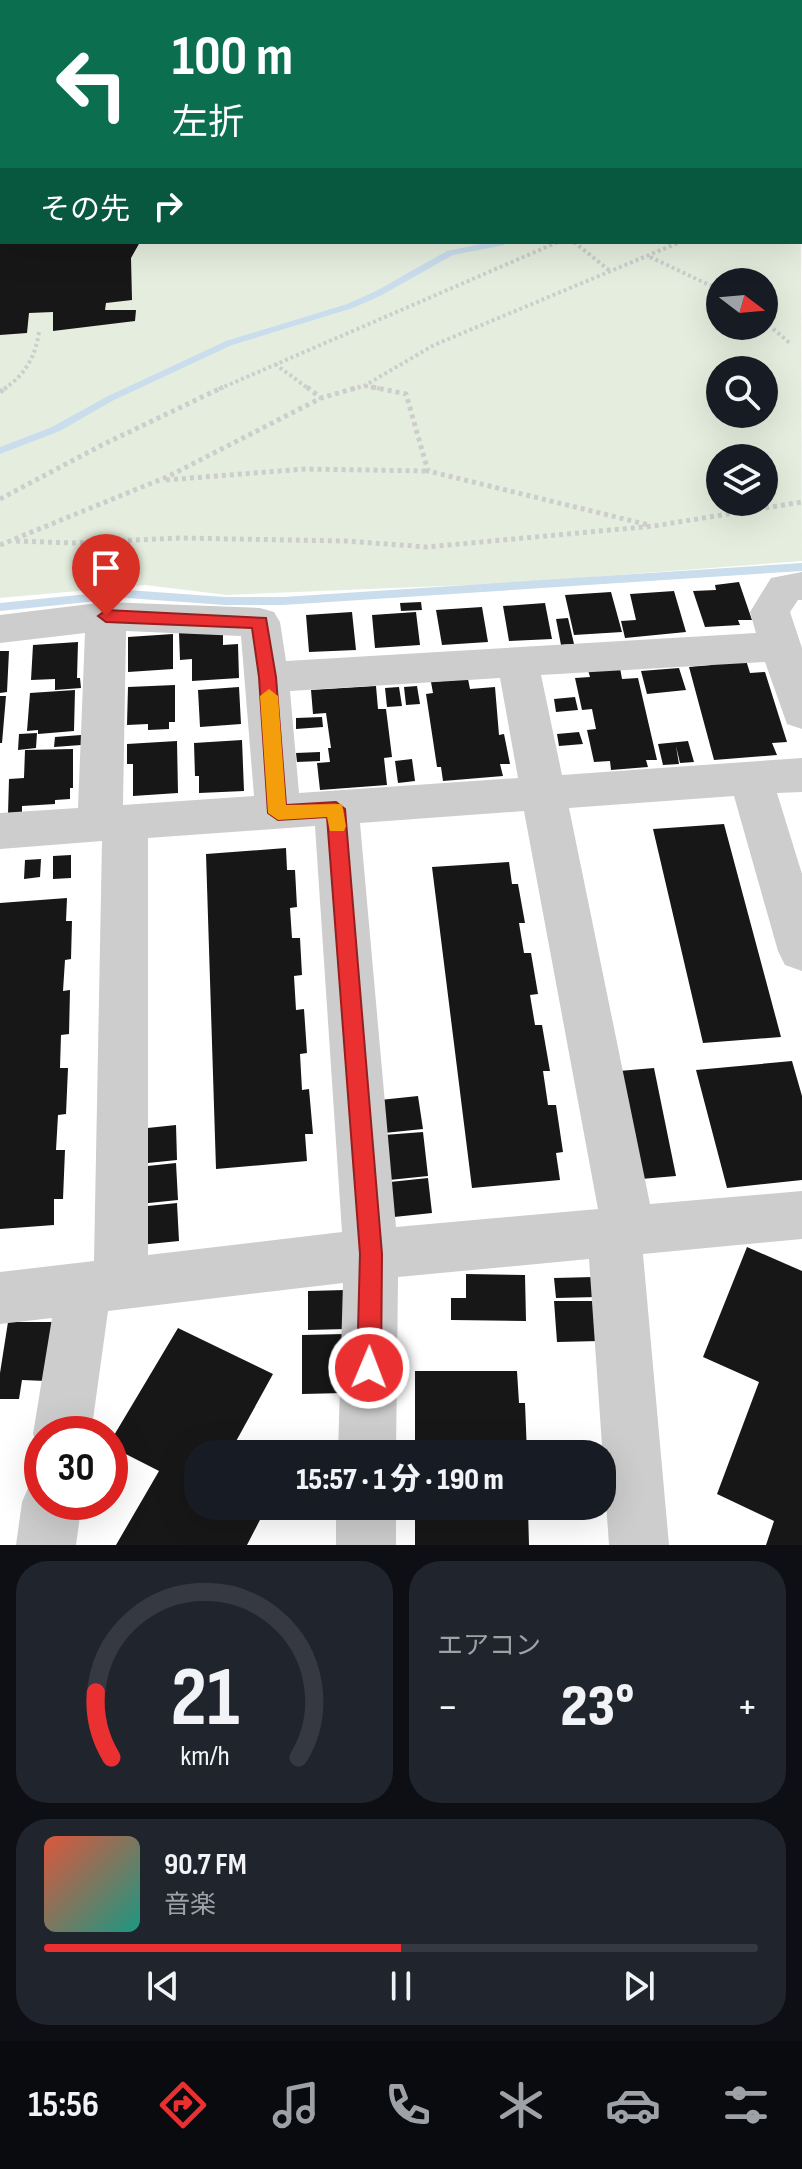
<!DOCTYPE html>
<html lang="ja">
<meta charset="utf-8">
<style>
body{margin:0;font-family:"Sofia Sans Condensed","Noto Sans JP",sans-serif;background:#20242c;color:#f1f3f6;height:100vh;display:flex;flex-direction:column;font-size:30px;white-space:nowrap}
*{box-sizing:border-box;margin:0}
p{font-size:26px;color:#9ea1a6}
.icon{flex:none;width:44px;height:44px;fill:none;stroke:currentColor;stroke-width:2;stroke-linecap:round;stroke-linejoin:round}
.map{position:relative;height:1545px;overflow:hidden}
.drawer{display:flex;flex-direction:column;gap:16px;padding:16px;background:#0d0f14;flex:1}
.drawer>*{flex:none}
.banner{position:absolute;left:0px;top:0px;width:802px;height:244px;box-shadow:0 8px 32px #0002;background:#0b6e4f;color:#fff;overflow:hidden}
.needle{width:52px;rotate:106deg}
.controls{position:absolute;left:706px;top:268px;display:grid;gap:16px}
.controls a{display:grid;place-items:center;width:72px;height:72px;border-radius:50%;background:#171b24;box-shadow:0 8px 32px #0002;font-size:40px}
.speed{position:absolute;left:24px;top:1416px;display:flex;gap:16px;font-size:40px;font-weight:700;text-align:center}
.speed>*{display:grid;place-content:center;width:104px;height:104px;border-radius:50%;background:#171b24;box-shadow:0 8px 32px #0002;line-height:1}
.speed .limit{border:12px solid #d22;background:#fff;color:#111}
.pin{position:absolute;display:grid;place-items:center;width:68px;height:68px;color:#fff;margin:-82px -34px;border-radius:50% 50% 50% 0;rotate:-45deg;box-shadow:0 0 8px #0007}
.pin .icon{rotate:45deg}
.me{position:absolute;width:88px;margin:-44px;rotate:1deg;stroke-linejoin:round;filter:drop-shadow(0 0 6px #0008)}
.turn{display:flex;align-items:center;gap:28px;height:168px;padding:0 40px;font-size:36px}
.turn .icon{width:104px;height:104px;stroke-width:2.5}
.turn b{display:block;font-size:56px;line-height:68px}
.then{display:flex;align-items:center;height:76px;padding:0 40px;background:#0003;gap:16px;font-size:30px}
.big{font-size:60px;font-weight:800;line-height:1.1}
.drawer .tile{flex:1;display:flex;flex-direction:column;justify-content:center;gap:12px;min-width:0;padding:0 28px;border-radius:32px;background:#20242c}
.drawer .dial{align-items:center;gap:0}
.dial svg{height:208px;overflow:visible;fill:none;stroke:#363941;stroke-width:7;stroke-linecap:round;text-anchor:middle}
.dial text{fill:#f1f3f6;stroke:none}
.song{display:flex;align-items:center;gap:24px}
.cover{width:96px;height:96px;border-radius:12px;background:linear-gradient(135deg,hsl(10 70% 55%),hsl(170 70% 35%))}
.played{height:8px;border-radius:4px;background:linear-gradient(90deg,#ea3030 50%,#363941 50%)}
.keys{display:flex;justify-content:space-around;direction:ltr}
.heat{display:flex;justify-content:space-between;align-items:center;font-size:44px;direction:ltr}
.drawer .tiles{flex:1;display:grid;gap:16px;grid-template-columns:1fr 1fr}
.tile:last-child{grid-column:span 2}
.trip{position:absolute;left:184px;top:1440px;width:432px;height:80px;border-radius:32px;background:#171b24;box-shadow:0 8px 32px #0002;font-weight:800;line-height:80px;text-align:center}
.dock{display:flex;height:128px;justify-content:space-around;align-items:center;background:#090b0e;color:#9ea1a6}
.dock .icon{width:56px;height:56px}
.dock .selected{color:#ea3030}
.dock b{font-size:36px;color:#f1f3f6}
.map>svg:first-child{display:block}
</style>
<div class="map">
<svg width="802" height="1545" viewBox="0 0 802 1545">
<rect width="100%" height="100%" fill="#fff"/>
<path fill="#e5eede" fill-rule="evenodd" d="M50,0H440L443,2H54Z
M800,19L802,561L513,583L227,595L145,585L0,598V151L2,242H800ZM720,282H764V326H720ZM720,370H764V414H720ZM720,458H764V502H720Z"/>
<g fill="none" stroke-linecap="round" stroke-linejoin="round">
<path fill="#cadded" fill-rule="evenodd" d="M800,102H802V108H800Z
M491,242H508L504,245L453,255L382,295L353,308L232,345L112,401L60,431L0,454V447L52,427L106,397L226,341L347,304L376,291L447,251Z
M802,563V571L283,605H225L127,598L0,611V603L127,590L225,597H283Z"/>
</g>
<path fill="#171717" d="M0,242H140L131,258L132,300L106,303L105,310H136L135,321L53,331V312L29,313L27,333L0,335Z
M739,582L752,620H738L740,625L705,627L693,591L716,590L715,585Z
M674,591L686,632L625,638L621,621L636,620L630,594Z
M611,592L622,632L574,635L565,595Z
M421,602L422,610L401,611L400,603Z
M545,603L552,639L509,641L503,606Z
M482,607L488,642L442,645L436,610Z
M352,612L356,650L309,652L306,615Z
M416,612L420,645L375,648L372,615Z
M568,618L574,644L561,645L556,619Z
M202,631V634L223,633V645L238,644L239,678L192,681V659L180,660L179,633Z
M173,634V669L128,672V637Z
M78,642L77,678H80L81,688L55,690V679L31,680L33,645Z
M0,651H9L7,692L0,693Z
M745,657L750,673L765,672L787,742L772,743L777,755L714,760L689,667L711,665L710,660Z
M620,668L622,679L638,678L657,760H646L648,767L611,770L610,761L594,762L587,730L596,729L592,709L582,710L575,678L590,677L588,670Z
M679,668L686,690L647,694L641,671Z
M468,679L470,689L495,687L499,735L504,734L510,764H500L503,776L443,781L441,767H437L426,694L433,693L431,682Z
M175,685V722H169V729L148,730V724L127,725L128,687Z
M376,686L378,709H386L392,757L384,758L387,785L320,790L317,763L330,762L328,748H331L326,713L313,714L311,690Z
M417,686L420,704L406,705L404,687Z
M239,687L241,724L200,727L198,690Z
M399,687L402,706L387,707L385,688Z
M75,690L74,731L38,734V730L27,731L30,693Z
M0,696H6L2,743H0Z
M575,697L578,710L556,712L554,699Z
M322,717L323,727L296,729V718Z
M579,732L583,744L559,746L557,734Z
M37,733L36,748L18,750L19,734Z
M81,735V745L54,747L55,737Z
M242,740L244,791L199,793V776H195L194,743Z
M177,741L178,793L133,796V764H127V744Z
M688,741L694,762L680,763L676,746L679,764L663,765L658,744Z
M73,749V788H70V799L55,800V804L22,806V813L8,814L9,779L24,778L25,750Z
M320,752V761L297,762L296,753Z
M412,759L415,781L398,783L395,761Z
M724,824L781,1037L703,1043L653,829Z
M286,848L287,870H295L297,907L290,908L292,938H300L302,975L294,976L296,1010L304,1009L307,1053L300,1054L302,1090L309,1089L313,1134H305L307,1161L216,1169L206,854Z
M71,855V878L53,879V856Z
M41,859L40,877L24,879L25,860Z
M509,862L512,884H518L525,923H519L524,953H531L538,994L530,995L535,1025H542L550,1071H543L548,1105H556L563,1152L556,1153L560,1180L472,1188L432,867Z
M67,898L66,921H72L71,959L65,960L63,991L70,990L69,1034L61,1035L60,1068H68L66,1114L58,1115L56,1150H65L63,1199H54V1225L0,1229V903Z
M792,1061L802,1096V1180L727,1188L696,1070Z
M654,1068L676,1176L641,1179L619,1071Z
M418,1096L423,1129L384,1133L380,1100Z
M176,1125L177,1160L138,1164V1129Z
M423,1132L428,1176L389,1180L384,1135Z
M176,1163L178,1200L139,1204L138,1167Z
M428,1178L432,1213L394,1217L390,1182Z
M177,1203L179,1241L139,1245L138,1207Z
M747,1247L802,1271V1545H766L774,1521L717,1494L759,1382L703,1357Z
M466,1274L525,1275L526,1321L451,1320V1298H466Z
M594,1277L597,1297L556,1298L554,1278Z
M345,1290L346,1329L308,1330V1291Z
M554,1301H597L600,1341L557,1342Z
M8,1322H55L46,1381L22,1380L19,1399H0V1373Z
M178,1328L273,1374L229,1454H198V1506H242L262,1516L247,1545H116L159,1471L110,1446V1442Z
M344,1334V1393L302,1394V1335Z
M415,1371H517L519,1403H525L527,1454H415Z
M415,1506H522V1509H528L529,1545H415Z"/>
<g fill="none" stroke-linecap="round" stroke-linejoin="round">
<path stroke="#cdcdcd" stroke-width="4" stroke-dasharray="3 3" stroke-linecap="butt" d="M47,0L50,2
M205,0L208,2
M574,242L610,271
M650,257L720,290
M764,321L791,344
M275,364L309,389
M365,386L382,389
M4,389C25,375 36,356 39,331
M219,389L558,242
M352,389L364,386L434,345L680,242"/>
<path stroke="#cdcdcd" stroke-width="5" stroke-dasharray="4 4" stroke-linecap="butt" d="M307,387L321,398
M372,387L406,394L428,471L649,525
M0,392L7,387
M166,480L305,469L428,471
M0,499L102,445L223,387
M16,541L72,543L179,538L346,541L427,547L654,526L802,502
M0,545L169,476L321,398L359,387"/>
<path fill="#cdcdcd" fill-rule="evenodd" d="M530,0H559L561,2H532Z
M2,68V86L0,87V69Z
M802,572V600H798L790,612L802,648V729L787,724L765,662L541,675L562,775L802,758V792L777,793L802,874V971L785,965L778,951L734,796L569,808L650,1204L802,1191V1239L643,1254L669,1545H609L589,1259L398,1277L396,1454H338L343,1283L108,1311L91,1434H42L41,1454L33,1434L52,1318L0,1324V1272L94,1261L102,841L0,849V813L78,808L85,633L0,643V615L106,602L260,608L274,612L280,622L286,661L756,633L750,612L771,578ZM126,631L241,636L254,796L123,805ZM500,678L518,778L299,793L290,691ZM524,811L598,1209L396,1227L360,823ZM315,826L342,1232L148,1255V838Z
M42,1476V1502H82L76,1545H16L22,1502L31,1481Z
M336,1506H396V1545H336Z"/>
</g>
<path fill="#ea3030" stroke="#981f1f" stroke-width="2" d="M106,610L266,618L276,677L286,805L336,802L345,809L382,1254L381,1368L377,1376L369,1380L361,1376L357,1368L360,1254L327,817L278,820L268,813L259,677L252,628L106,622L98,616Z"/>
<path fill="#f59e0b" d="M269,689L278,696L286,805L342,804L346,826L344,831H330L327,817L278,820L268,813L260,696Z"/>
</svg>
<div class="controls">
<a><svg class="needle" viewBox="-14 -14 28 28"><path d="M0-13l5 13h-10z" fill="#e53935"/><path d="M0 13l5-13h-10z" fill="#9ea1a6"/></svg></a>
<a><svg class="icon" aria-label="search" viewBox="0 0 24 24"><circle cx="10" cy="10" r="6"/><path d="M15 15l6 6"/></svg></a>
<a><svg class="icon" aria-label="layers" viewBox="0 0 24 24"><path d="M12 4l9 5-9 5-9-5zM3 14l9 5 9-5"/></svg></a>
</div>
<div class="speed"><div class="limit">30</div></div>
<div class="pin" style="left:106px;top:616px;background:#d93025"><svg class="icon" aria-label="arrive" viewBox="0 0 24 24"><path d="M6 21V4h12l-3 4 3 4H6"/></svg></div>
<svg class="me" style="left:369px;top:1368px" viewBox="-20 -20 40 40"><circle r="17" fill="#ea3030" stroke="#fff" stroke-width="3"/><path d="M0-11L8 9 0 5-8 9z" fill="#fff"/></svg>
<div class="trip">15:57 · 1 分 · 190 m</div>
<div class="banner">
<div class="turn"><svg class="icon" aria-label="left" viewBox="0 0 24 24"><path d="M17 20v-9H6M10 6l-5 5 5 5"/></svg><div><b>100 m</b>左折</div></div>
<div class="then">その先<svg class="icon" aria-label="right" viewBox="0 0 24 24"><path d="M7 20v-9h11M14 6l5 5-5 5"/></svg></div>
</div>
</div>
<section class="drawer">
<div class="tiles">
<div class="tile dial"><svg viewBox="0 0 100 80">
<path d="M14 69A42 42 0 1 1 86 69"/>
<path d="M14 69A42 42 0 0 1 8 44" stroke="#ea3030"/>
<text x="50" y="56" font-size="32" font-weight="700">21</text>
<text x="50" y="72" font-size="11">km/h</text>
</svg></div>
<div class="tile"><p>エアコン</p>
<div class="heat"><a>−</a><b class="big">23°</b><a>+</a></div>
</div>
<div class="tile">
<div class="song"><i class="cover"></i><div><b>90.7 FM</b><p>音楽</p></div></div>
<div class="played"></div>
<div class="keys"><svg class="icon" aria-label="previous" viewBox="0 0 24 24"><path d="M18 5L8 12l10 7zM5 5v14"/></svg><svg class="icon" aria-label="pause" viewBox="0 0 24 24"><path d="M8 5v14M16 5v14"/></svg><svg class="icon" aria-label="next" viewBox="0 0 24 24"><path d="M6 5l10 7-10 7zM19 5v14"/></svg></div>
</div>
</div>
</section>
<nav class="dock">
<b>15:56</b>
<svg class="icon selected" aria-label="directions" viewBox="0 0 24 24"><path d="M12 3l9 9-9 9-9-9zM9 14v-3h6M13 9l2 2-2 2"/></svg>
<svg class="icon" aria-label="music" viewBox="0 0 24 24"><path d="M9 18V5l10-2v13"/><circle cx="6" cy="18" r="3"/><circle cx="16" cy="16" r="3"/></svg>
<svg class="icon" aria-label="phone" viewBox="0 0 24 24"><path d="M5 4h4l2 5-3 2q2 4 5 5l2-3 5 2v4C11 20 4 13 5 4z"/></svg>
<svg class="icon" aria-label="climate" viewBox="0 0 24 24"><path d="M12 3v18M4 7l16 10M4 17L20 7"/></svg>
<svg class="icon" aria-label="car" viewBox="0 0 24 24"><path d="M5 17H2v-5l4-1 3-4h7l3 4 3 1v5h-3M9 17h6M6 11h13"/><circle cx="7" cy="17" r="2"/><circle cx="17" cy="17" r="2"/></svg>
<svg class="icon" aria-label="filters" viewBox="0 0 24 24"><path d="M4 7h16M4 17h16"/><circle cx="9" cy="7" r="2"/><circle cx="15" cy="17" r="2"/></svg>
</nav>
